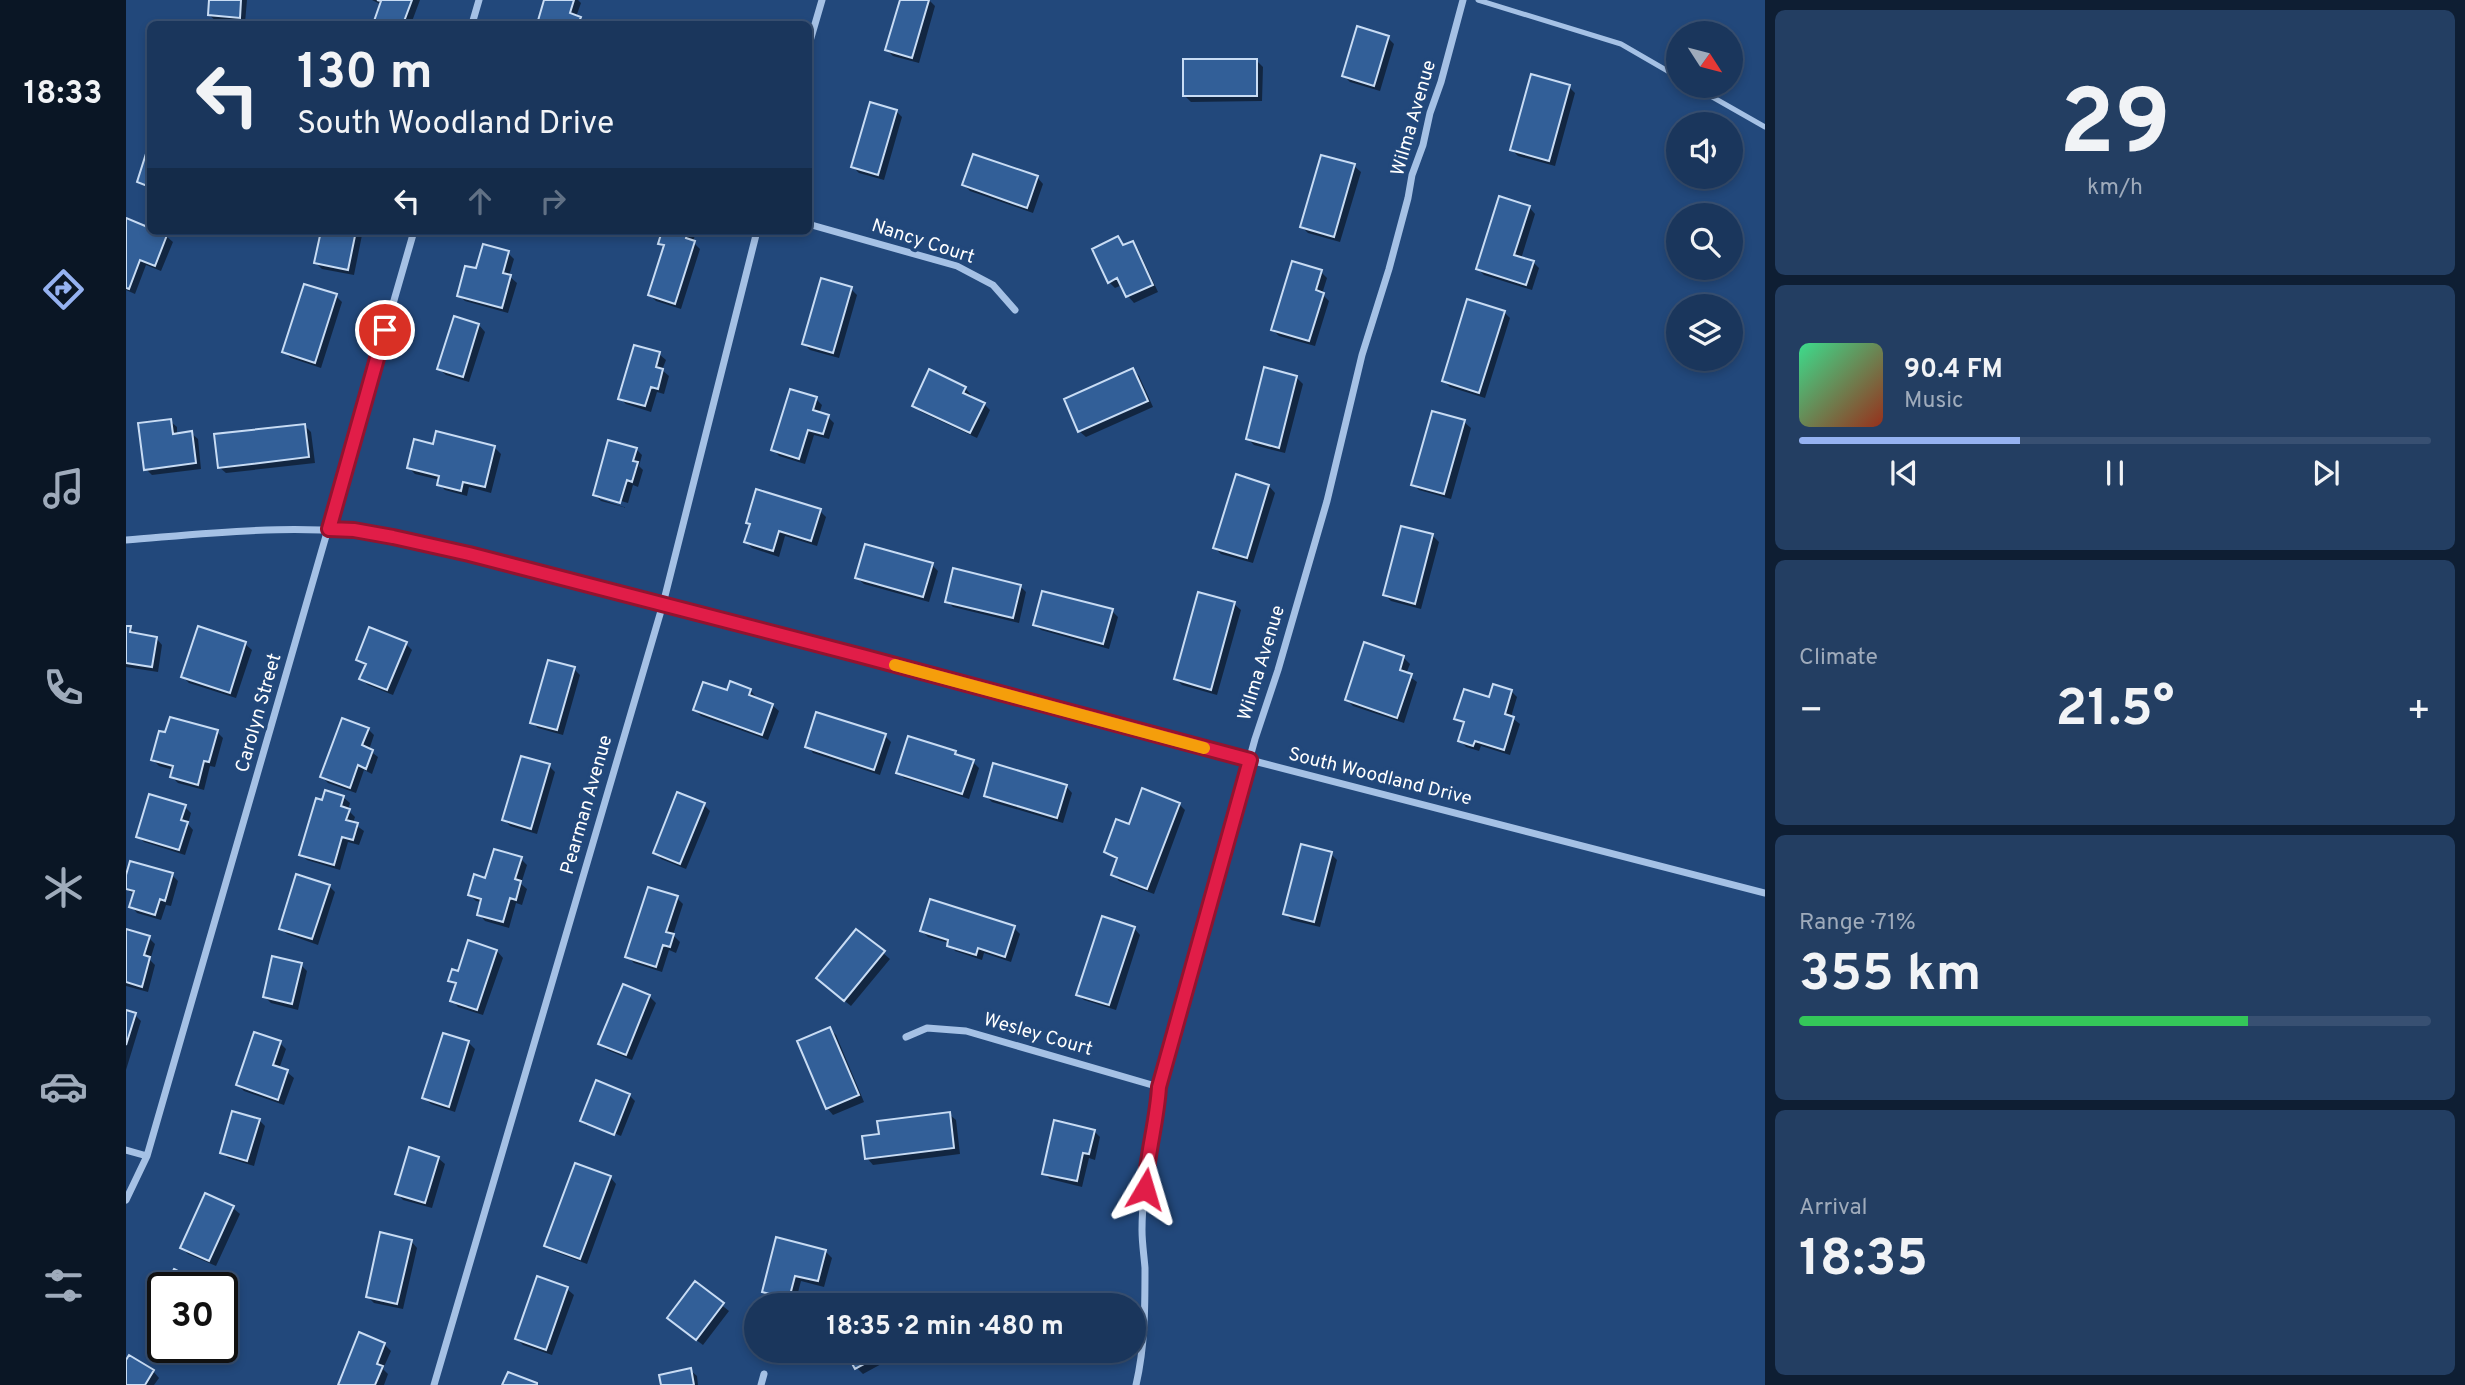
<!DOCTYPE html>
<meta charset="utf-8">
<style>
body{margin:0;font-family:Overpass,sans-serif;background:#233e62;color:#f1f3f6;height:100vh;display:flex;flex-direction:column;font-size:26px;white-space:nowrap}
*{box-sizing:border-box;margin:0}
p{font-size:23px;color:#9fabbb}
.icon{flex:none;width:38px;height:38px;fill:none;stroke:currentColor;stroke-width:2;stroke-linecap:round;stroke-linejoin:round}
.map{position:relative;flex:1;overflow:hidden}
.details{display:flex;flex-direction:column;gap:10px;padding:10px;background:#0e1e33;width:700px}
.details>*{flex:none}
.top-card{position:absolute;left:21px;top:21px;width:665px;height:214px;border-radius:10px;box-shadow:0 4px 10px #0003,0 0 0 2px #385072;background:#1a365c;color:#f1f3f6;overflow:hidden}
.needle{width:46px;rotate:126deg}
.buttons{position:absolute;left:1540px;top:21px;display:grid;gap:14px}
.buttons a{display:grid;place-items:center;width:77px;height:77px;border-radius:50%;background:#1a365c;box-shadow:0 4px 10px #0003,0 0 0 2px #385072;font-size:35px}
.speed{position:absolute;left:21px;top:1272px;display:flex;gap:14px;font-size:35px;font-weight:700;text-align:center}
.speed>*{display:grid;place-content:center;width:91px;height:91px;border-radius:50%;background:#1a365c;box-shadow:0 4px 10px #0003,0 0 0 2px #385072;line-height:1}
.speed .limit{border:4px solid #111;border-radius:10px;background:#fff;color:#111}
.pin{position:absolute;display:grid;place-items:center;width:60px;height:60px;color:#fff;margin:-30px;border:4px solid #fff;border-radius:50%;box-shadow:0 2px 7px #0007}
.me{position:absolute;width:77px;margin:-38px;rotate:7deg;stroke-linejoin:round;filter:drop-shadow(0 0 5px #0008)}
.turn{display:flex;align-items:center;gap:24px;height:147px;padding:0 35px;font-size:32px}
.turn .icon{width:91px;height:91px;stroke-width:2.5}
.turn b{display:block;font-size:49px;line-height:60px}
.lanes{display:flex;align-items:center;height:66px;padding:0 35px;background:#0003;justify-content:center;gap:35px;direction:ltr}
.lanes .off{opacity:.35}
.big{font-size:52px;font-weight:700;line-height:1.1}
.details .tile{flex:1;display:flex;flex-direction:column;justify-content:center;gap:10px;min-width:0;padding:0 24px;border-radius:10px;background:#233e62}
.details .dial{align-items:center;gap:0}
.dial b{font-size:91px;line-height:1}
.song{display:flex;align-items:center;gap:21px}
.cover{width:84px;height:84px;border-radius:10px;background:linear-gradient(135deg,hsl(150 70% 55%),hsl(10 70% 35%))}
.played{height:7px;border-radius:4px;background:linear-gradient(90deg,#95b2f1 35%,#385072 35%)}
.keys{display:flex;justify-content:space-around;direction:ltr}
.heat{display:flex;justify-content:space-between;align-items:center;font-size:38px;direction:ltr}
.charge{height:10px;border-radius:5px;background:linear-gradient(90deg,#34c759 71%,#385072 0)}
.trip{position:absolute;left:618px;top:1293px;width:402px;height:70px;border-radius:35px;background:#1a365c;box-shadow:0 4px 10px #0003,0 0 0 2px #385072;font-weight:700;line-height:70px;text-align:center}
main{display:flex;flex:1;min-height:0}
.tabs{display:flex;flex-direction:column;width:126px;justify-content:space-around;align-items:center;background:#0a1625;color:#9fabbb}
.tabs .icon{width:49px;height:49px}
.tabs .current{color:#95b2f1}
.tabs b{font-size:32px;color:#f1f3f6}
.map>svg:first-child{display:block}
</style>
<main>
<nav class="tabs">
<b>18:33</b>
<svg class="icon current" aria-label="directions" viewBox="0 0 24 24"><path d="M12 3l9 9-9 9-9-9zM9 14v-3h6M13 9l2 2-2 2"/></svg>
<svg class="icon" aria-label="music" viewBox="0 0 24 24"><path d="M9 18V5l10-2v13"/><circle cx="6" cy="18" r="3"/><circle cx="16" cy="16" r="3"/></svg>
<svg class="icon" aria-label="phone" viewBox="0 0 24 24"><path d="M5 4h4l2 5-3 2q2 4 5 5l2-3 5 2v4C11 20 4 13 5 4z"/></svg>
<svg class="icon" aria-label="climate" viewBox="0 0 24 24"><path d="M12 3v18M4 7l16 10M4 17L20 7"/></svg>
<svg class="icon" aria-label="car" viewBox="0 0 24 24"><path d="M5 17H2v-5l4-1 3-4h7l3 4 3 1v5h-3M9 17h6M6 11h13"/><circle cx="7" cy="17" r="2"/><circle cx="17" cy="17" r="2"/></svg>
<svg class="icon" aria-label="filters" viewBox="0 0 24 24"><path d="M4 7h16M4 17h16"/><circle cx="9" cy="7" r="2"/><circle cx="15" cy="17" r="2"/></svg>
</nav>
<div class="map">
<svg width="1639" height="1385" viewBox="0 0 1639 1385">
<rect width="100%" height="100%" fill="#22487b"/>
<path fill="#0007" d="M84,0H121L119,23L90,21L83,15Z
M246,0H294L285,24H249L256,5Z
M420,0H452L455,3L450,17L460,24H412Z
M776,0H803L809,6L793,63L767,56L761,50Z
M1262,38L1268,44L1254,91L1224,82L1218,76Z
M1130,60L1137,67L1136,101L1065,102L1059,96Z
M1443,87L1449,93L1429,166L1392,156L1386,150Z
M770,111L776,117L758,180L733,173L727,167Z
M24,146V190L13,182Z
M1196,157L1228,166L1235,172L1214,242L1182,233L1176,227Z
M911,177L917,184L907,213L844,191L838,185Z
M1403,207L1409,214L1395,259L1407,262L1413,268L1406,290L1358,275L1352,269Z
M0,220L40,236L47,242L35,271L20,265L9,294L0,290Z
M196,231H233L236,235L228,275L196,269L190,263Z
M538,231H565L569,235L567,242L574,249L555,309L530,301L524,295L539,248L534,243Z
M992,238L998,245L1006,243L1012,249L1032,292L1008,303L1002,296L996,285L989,288L983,282Z
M382,253L388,259L383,276L391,283L382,313L339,301L333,295L351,271Z
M1195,272L1201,278L1196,294L1203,301L1189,346L1153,336L1147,330Z
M725,289L731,295L713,358L684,350L678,344Z
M210,296L216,302L195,368L165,358L158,352Z
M1378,312L1384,318L1359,398L1324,387L1318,381Z
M329,318L353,325L359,332L343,382L320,375L313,369Z
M533,354L540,360L536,370L543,376L538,394L531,392L525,412L500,404L494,398Z
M1007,370L1013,376L1027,407L960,437L953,431Z
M1170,377L1177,384L1159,453L1128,445L1122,439Z
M839,388L845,395L844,398L858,404L864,410L851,438L795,412L788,406Z
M690,399L696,405L693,414L702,417L708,423L703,439L688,435L679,464L653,456L647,449Z
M44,421L51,427V435L65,433L72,439L75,469L26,475L20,469Z
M1338,422L1345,428L1325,499L1293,490L1287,484Z
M179,426L185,432L189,463L100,473L93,467Z
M308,446L369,448L375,454L365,493L343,487L341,496L319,490L313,484L314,480L289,474L283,468Z
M510,449L516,455L513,466L517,470L512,487L507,485L502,503L474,495V499L501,508L475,501L469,495Z
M1143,486L1149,493L1127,563L1095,554L1089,548Z
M694,511L700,517L691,546L659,536L653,557L626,548L620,542L625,525L622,522Z
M1306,535L1313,542L1295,609L1265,601L1259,595Z
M806,565L812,571L803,602L738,584L731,578Z
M894,586L900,592L893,623L827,607L821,601Z
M1108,604L1115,610L1091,695L1056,685L1050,679Z
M986,611L992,617L983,649L915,630L909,624Z
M0,627L4,628L11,634L30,638L36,645L32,672L0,667Z
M119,644L126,650L110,698L63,683L57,677Z
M280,644L286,650L267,695L242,685L235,679L240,666L232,659Z
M1277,657L1284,664L1280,674L1291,682L1278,723L1227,706L1221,700Z
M448,669L454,675L437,735L412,728L406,722Z
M624,690L630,697L629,699L646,705L653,711L642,740L575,716L569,710L602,693Z
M1385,691L1391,697L1385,717L1394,724L1384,755L1355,746L1353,751L1340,747L1334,740L1339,725L1330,718L1364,699Z
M242,729L248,735L243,750L252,757L246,774L238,770L230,793L202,783L196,777Z
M91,732L97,738L89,767L84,766L78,790L52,783L46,777L48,770L33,766L27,760Z
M759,736L765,742L754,775L687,753L681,746Z
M829,753L834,757L847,762L853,768L843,799L778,778L772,772Z
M423,766L429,772L411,834L384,826L378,819Z
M940,786L946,793L937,823L866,802L859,795Z
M217,797L224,803L222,810L229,817L227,823L238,831L233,845L222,842L214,870L181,860L175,854L198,802Z
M1053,804L1059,810L1028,894L993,881L987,874L992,861L980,852L1004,826Z
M578,805L584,811L560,869L535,859L529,852Z
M59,807L65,813L62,824L67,830L59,855L18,842L12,836Z
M1205,854L1211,860L1194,927L1165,920L1159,913Z
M395,859L401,865L395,884L401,889L396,905L390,903L383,928L359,921L353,914L356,902L350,901L344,895L360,880Z
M46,875L52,881L45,906L40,905L35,920L11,913L5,906L9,895L0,889V881Z
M203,886L209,892L192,945L161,934L155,928Z
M551,898L557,904L547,935L554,942L550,953L543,950L536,972L508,963L501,956Z
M888,928L894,934L885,962L858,953L856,960L829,951L823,943L802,937L796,931Z
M1008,928L1014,935L990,1010L958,1000L952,994Z
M0,931L23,938L29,944L24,960L29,965L22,992L0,986Z
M343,942L371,951L377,958L357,1015L332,1007L326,1000L331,987L324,980L333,974Z
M757,953L764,959L725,1006L698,984Z
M175,965L181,971L172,1010L145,1003L139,997Z
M498,986L523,996L530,1003L506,1060L481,1050L474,1044Z
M0,1012L9,1015L15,1021L0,1070Z
M704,1029L710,1035L738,1102L707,1115L701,1108Z
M318,1035L343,1043L349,1049L329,1112L305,1104L298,1098Z
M154,1043L160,1049L153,1069L161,1072L168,1078L158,1105L118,1091L112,1085Z
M503,1095L509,1101L495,1136L461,1122V1126L456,1121Z
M823,1114L830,1120L834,1154L747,1165L741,1158Z
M133,1120L139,1126L128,1166L102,1158L96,1152Z
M968,1131L974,1137L969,1160L963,1158L956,1187L924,1179L918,1173Z
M312,1158L319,1164L306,1208L277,1200L271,1193Z
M484,1177L490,1184L461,1264L427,1251L420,1245Z
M80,1195L107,1208L114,1214L90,1266L62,1254L56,1248Z
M285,1241L291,1248L277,1309L248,1303L241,1296Z
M699,1251L706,1258L698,1287L675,1281L669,1304L644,1298L638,1291Z
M569,1284L603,1311L577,1345L549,1324Z
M441,1289L448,1295L426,1355L397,1345L391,1339Z
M258,1344L265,1351L257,1369L262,1374L258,1385H214Z
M721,1351H779L737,1374L731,1368Z
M0,1363L27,1371L33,1378L28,1385H0Z
M564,1370L571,1376L572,1385H537Z"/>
<path fill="#325f98" stroke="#c8dcf4" stroke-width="2" d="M83,0H115L114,18L82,15Z
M251,0H286L277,24H247L255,1Z
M418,0H448L444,13L455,17L452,24H411Z
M774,0H803L786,58L759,50Z
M1231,26L1263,36L1248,86L1216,76Z
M1057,59H1131V96H1057Z
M1405,74L1444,85L1423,161L1384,150Z
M744,102L771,110L752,175L725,167Z
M24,141V187L11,182Z
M847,154L912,176L901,208L836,185Z
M1195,155L1229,164L1208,237L1174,227Z
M1373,196L1404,206L1388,255L1408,261L1400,285L1350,269Z
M0,218L24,228V231L41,235L29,266L14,260L3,289L0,288Z
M195,231H230L222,270L188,263Z
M536,231H562L560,238L569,241L549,304L522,295L538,245L532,244Z
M992,236L997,245L1007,241L1027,285L1000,297L991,278L982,283L966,249Z
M357,244L383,251L377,273L385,275L376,308L331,296L339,266L350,268Z
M1166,261L1196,270L1190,290L1198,293L1183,341L1145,330Z
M695,278L726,287L707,353L676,344Z
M178,284L211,294L189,363L156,352Z
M1341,299L1379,311L1353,393L1316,381Z
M328,316L353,324L337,377L311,369Z
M508,345L534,352L530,367L537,369L532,389L525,387L519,406L492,399Z
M1138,367L1171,376L1153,448L1120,439Z
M1007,368L1022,401L952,432L938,399Z
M803,369L840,387L837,393L859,403L844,433L786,406Z
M664,389L691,397L687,410L703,415L697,434L682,430L673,459L645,450Z
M1306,411L1339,420L1318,494L1285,485Z
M45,419L47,434L66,431L70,463L18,470L12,423Z
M179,424L183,457L92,468L88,434Z
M310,431L369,446L359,487L337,482L335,491L311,485L313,476L281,468L288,439L307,444Z
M482,440L511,448L507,461L512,462L506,482L501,480L494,503L467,495Z
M1110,474L1143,485L1121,558L1087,548Z
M630,489L695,509L685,541L653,531L647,551L618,542L624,524L620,523Z
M1275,526L1307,534L1289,604L1257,595Z
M739,544L807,563L797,597L729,578Z
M827,568L895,585L887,618L819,602Z
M916,591L987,609L977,644L907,625Z
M1072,592L1109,602L1085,690L1048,679Z
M0,626H5L4,632L31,637L26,667L0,663Z
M72,626L120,642L104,693L55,677Z
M243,627L281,642L261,690L233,679L240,664L230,660Z
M1238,642L1278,656L1274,670L1286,674L1271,718L1219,700Z
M422,660L449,667L431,730L404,723Z
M604,681L625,689L623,695L647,704L636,735L567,710L577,682L601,690Z
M1367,684L1386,690L1379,714L1388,717L1378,750L1349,741L1347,746L1332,741L1338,722L1328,719L1338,689L1363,697Z
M690,712L760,734L748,770L679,747Z
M44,717L92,730L83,762L78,761L72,785L44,777L47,766L25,760L33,731L39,732Z
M216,718L243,728L236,745L247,750L240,769L232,765L224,788L194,777Z
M782,736L830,751L829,754L848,760L836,794L770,773Z
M395,756L424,764L405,829L376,820Z
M867,763L941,785L931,818L858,796Z
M1016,788L1054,803L1021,889L985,875L991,858L978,852L990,819L1003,824Z
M199,790L218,796L215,806L224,809L220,820L232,823L227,840L216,837L208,865L173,855L190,798L196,800Z
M551,792L579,803L554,864L527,853Z
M23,794L60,805L55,820L62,822L53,850L10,837Z
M1175,844L1206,852L1188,922L1157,914Z
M368,849L396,857L389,879L395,881L390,900L384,898L377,922L351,915L355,899L342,895L348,874L359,878Z
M4,861L47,873L39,901L34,899L29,915L3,907L8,891L0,889V875Z
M170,874L204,885L186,939L153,929Z
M522,887L552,896L540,932L548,934L544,947L537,945L530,967L499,957Z
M804,899L889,926L879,957L852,948L850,955L821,946L822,940L794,931Z
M976,916L1009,927L983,1005L950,995Z
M0,929L24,936L18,955L24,957L16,987L0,982Z
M730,929L759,951L718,1001L690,978Z
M342,940L371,950L351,1010L324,1001L330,983L322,981L326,969L332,971Z
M146,956L176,963L166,1004L137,997Z
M497,984L524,995L500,1055L472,1044Z
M0,1010L10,1013L0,1045Z
M704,1027L733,1095L700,1109L671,1041Z
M128,1032L155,1041L147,1065L162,1070L152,1100L110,1085Z
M317,1033L343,1041L323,1107L296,1098Z
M470,1080L504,1094L488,1135L454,1121Z
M106,1111L134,1119L121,1161L94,1153Z
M824,1112L828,1148L739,1159L736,1136L753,1134L751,1121Z
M928,1120L969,1130L963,1154L957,1153L951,1181L916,1174Z
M283,1147L313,1157L299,1203L269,1194Z
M449,1163L485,1176L454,1259L418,1246Z
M79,1193L108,1206L83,1261L54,1248Z
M254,1232L286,1240L271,1304L240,1297Z
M650,1237L700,1250L692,1281L669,1276L663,1299L636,1292Z
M48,1269L74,1282L71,1288H39Z
M411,1276L442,1287L420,1350L389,1339Z
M569,1281L598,1303L570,1340L541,1318Z
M37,1292V1328L22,1321Z
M233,1332L259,1343L251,1364L257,1366L249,1385H212Z
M719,1351H762L729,1369Z
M3,1355L28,1370L19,1385H0V1360Z
M565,1368L568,1385H535L533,1375Z
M382,1372L411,1383V1385H376Z"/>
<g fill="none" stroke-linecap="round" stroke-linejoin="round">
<path stroke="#a5c1e5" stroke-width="5" d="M1352,0L1495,44L1552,77
M1567,86L1639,127"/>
<path stroke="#a5c1e5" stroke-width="7" d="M346,24L353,0
M682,48L696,0
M682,224L831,266L867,285L889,310
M0,540C89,533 178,522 267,537L537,604L1124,760L1639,893
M780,1037L801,1028L840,1031L1033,1087
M0,1150L21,1156
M0,1200L21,1156L288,231
M308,1385L537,604L631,231
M635,1385L638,1374
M1010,1385C1019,1346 1019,1308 1019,1268C1018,1255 1016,1243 1016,1230C1016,1181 1030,1135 1033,1087L1129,739L1152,670L1201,501L1236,355L1263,269L1282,198L1286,175L1297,145L1304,113L1315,82L1337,0"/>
</g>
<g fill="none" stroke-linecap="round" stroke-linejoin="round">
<defs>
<path id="route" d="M259,330L203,529L228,530L267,537L343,554L736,656L1124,760L1033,1087C1031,1121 1021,1154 1019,1189"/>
</defs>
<use href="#route" stroke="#92132f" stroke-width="18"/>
<use href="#route" stroke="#e11d48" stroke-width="12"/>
<path stroke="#f59e0b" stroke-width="12" d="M769,665L1078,748"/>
</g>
<g text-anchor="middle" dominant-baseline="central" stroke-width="7" stroke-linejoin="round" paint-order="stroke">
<g font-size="19" fill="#fff" stroke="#22487b">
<text transform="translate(1288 118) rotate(-74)">Wilma Avenue</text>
<text transform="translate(797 242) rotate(18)">Nancy Court</text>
<text transform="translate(1136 663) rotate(-73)">Wilma Avenue</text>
<text transform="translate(133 713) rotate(-74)">Carolyn Street</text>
<text transform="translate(1254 777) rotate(14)">South Woodland Drive</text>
<text transform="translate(461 805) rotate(-74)">Pearman Avenue</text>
<text transform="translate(912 1035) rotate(16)">Wesley Court</text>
</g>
</g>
</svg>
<div class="buttons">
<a><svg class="needle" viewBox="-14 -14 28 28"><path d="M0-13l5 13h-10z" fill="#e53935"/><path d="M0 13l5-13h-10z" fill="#9fabbb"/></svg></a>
<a><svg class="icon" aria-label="sound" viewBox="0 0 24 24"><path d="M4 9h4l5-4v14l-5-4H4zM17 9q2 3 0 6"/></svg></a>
<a><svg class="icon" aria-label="search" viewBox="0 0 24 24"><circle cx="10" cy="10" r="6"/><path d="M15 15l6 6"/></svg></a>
<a><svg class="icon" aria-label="layers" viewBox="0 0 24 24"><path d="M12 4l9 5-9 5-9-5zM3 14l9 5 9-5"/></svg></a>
</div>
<div class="speed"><div class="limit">30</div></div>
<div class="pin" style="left:259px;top:330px;background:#d93025"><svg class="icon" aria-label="arrive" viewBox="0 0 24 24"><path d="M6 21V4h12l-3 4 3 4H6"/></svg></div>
<svg class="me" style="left:1019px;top:1189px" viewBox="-20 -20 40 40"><path d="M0-17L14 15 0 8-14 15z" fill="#e11d48" stroke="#fff" stroke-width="4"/></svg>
<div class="trip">18:35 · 2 min · 480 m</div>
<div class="top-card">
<div class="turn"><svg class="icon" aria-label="left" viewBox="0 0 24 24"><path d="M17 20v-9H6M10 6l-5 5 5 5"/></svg><div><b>130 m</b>South Woodland Drive</div></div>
<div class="lanes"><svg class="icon" aria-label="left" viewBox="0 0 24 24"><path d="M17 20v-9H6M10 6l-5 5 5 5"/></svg><svg class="icon off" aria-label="ahead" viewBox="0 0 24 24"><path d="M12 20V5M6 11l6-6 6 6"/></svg><svg class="icon off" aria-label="right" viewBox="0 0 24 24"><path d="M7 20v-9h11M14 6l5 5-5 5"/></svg></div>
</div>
</div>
<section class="details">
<div class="tile dial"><b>29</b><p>km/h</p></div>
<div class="tile">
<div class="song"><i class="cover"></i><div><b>90.4 FM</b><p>Music</p></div></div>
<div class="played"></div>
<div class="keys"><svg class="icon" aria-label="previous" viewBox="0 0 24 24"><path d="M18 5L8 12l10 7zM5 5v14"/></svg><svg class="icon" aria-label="pause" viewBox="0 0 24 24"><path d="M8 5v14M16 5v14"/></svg><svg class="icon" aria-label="next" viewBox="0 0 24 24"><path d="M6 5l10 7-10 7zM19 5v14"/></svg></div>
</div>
<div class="tile"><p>Climate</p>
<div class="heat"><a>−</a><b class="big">21.5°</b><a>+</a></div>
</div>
<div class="tile"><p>Range · 71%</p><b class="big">355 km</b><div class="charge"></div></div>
<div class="tile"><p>Arrival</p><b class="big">18:35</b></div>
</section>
</main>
